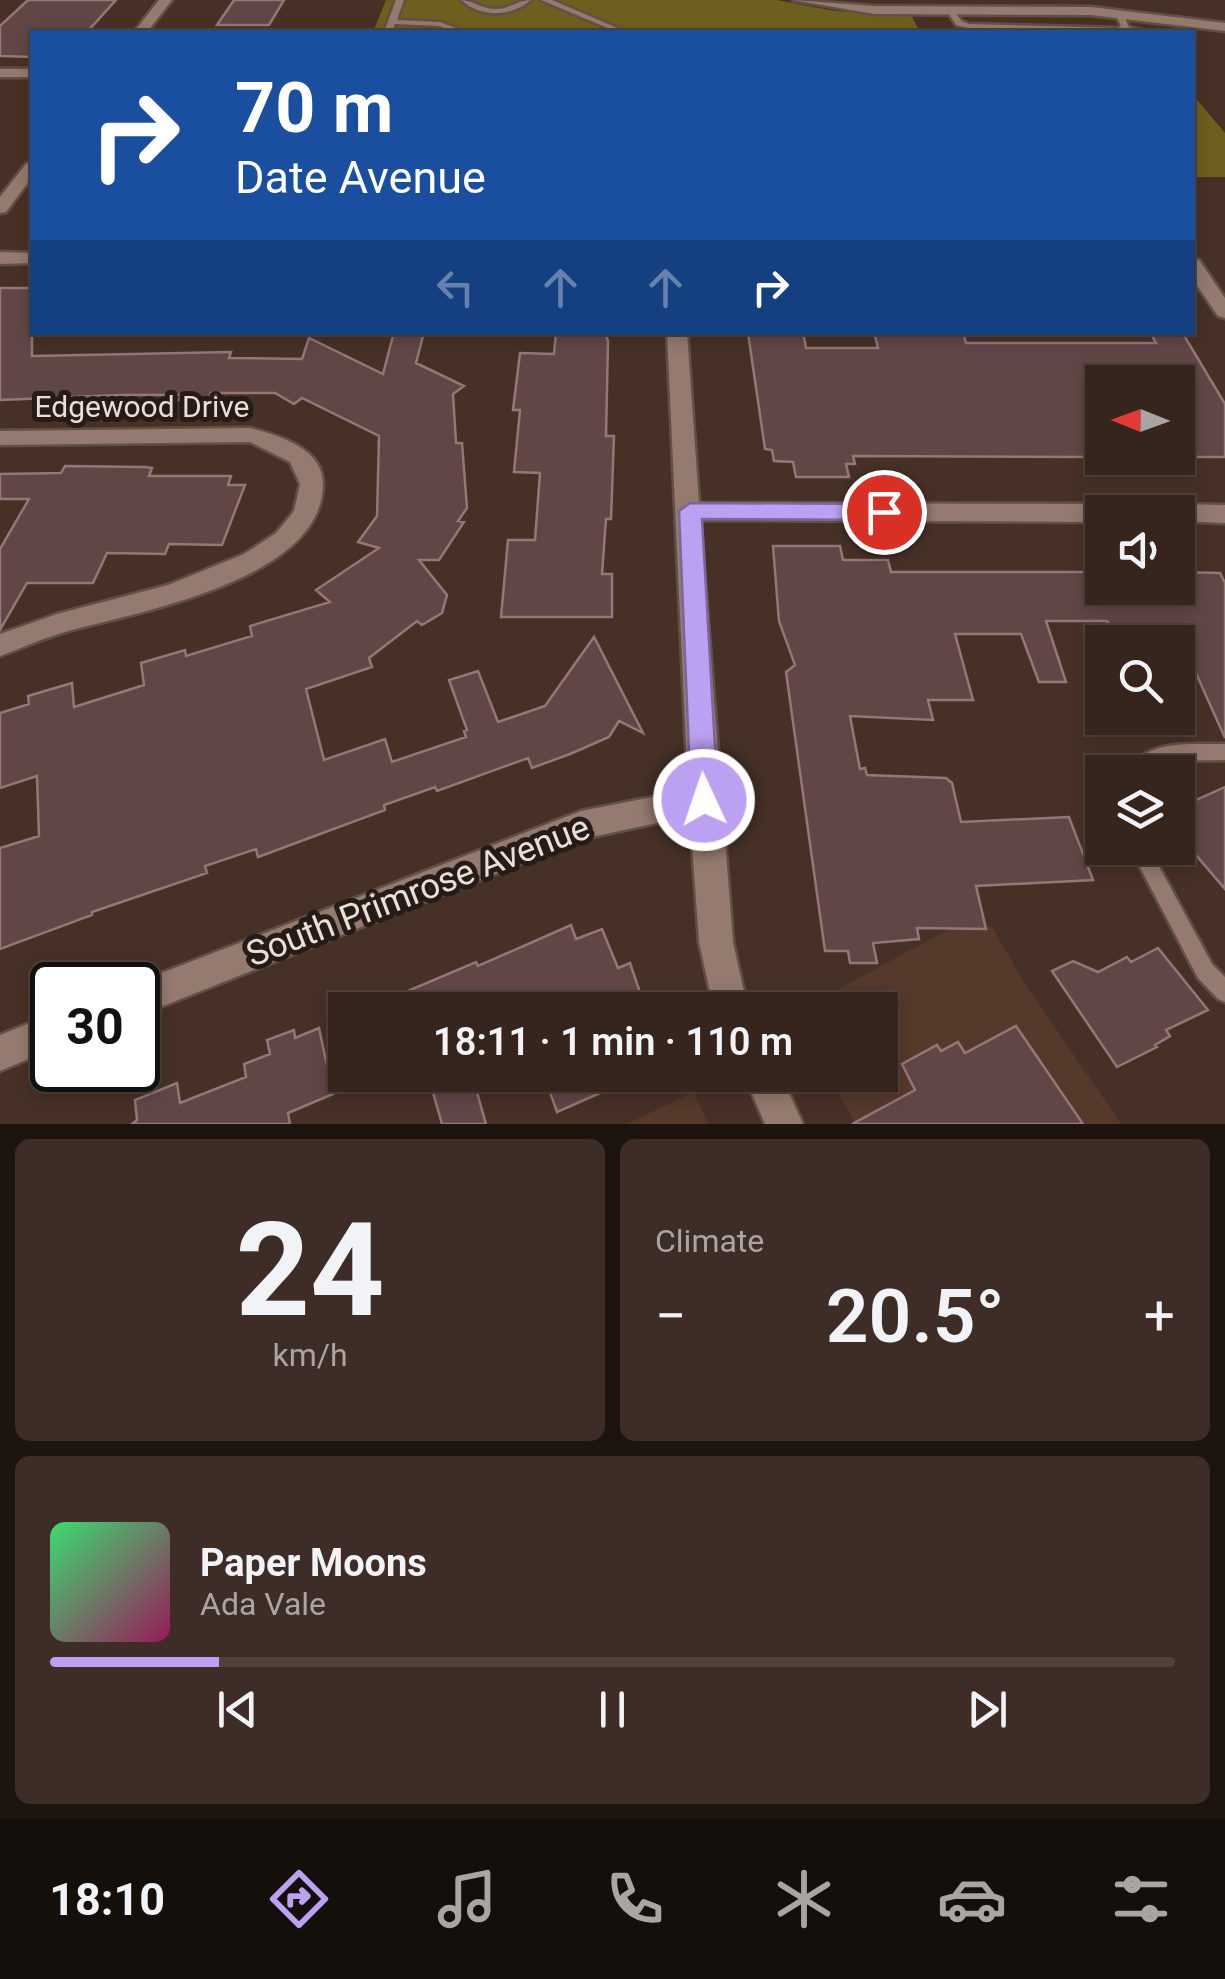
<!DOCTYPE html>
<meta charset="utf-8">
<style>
body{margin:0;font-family:Roboto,sans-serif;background:#3d2d26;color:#f1f3f6;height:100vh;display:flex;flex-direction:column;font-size:38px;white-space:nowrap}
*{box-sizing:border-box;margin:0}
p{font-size:32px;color:#aaa5a4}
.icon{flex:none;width:55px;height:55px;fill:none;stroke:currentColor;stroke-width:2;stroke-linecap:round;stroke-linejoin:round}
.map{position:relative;height:1124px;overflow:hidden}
.details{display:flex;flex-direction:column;gap:15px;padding:15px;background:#1d1410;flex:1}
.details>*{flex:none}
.top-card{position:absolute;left:30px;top:30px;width:1165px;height:305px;border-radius:0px;box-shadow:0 5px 15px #0003,0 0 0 2px #4f423b;background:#1a4fa0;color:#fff;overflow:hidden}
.needle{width:65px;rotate:271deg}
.controls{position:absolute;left:1085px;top:365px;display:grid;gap:20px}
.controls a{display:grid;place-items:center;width:110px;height:110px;border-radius:0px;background:#35251d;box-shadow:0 5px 15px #0003,0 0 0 2px #4f423b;font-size:50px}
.speed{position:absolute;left:30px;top:962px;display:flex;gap:20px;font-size:50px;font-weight:700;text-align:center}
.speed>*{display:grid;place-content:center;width:130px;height:130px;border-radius:50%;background:#35251d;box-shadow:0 5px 15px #0003,0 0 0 2px #4f423b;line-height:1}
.speed .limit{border:5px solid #111;border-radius:15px;background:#fff;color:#111}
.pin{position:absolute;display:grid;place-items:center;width:85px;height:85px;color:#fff;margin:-42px;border:5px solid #fff;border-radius:50%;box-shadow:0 2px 10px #0007}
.me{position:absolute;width:110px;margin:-55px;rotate:357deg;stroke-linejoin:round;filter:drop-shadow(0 0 8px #0008)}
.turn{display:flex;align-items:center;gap:35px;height:210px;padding:0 40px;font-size:45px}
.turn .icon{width:130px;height:130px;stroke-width:2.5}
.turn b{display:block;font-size:70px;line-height:85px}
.lanes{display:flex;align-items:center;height:95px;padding:0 40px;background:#0003;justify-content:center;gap:50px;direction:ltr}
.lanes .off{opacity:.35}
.big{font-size:75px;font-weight:600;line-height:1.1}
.details .tile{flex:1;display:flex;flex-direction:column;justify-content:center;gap:15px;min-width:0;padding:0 35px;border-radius:15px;background:#3d2d26}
.details .dial{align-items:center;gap:0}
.dial b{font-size:130px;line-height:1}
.song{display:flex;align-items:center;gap:30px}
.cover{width:120px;height:120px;border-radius:15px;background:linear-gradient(135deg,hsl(140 70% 55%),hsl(330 70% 35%))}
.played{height:10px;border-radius:5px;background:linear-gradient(90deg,#bca0f2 15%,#4f423b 15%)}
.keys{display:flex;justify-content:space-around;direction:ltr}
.heat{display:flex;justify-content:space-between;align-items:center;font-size:55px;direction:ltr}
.details .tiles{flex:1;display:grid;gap:15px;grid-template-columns:1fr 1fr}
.tile:last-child{grid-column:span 2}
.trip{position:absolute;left:328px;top:992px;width:570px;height:100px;border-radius:0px;background:#35251d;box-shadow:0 5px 15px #0003,0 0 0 2px #4f423b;font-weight:600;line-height:100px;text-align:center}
.tabs{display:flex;height:160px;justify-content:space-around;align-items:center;background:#150f0c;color:#aaa5a4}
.tabs .icon{width:70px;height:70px}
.tabs .current{color:#bca0f2}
.tabs b{font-size:45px;color:#f1f3f6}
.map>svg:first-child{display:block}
</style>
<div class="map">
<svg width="1225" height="1124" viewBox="0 0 1225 1124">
<rect width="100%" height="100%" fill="#473127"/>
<path fill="#55392b" d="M955,926L992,927L1024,982L1121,1124H855L830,1075H880V1010H800Z
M694,1092L708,1124H627L693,1092Z"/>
<path fill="#6d5f1d" d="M386,0H777L835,11L911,15L920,32H373Z
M1192,94L1225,133V177H1193Z"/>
<path fill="#614646" stroke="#947776" stroke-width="2.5" d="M28,0H116L87,32H32V57L0,56V26Z
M234,0H284L269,25H217Z
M0,288H32V356L231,352L229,358L302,359L309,338L383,374L394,332H424L416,363L464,386L453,394L456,443H462L467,508L458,521L464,522L439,560H419L447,595L442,613L422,625L417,621L369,658L372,667L306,689L324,760L385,739L392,762L466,737L464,731L467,730L449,680L478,671L498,722L545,706L594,637L643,733L619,721L609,737L570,754L532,768L528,758L437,791L435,787L384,805L385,810L258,857L256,849L205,866L207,873L92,912V915L0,949V848L39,836L37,776L0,788V713L29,704L28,696L72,683L74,707L144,685L141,663L185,650L186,656L252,636L250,626L330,602L316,590L379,548L358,542L377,516L379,436L302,398L294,404L275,393H211L208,400H179L181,395H121L0,400Z
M556,332H605L608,341L606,436H614L611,519H606L602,574H612V617H501L508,540H535L540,473L514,472L520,410H513L520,353L554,354Z
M803,332L806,348H878L874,332H963L966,343H1156L1150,332H1182L1225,404V457H1178V382H1102V457L853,456L855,464H846L849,477H796L793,462L774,461L772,450L765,449L748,333Z
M65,466L145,467L152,468L149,476H231L228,485H245L222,545L169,544L165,554L107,553L93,583H27L0,630V549L29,499H0V474L61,473Z
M773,546H840L843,560H888L891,572H1102V588H1178V572L1220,573L1225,583V738L1182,642H1137L1131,628L1110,627L1107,621H1046L1066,682H1039L1021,634H955L973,700H928L933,720L850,716L860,769L865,768L867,775L946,778L952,783L961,822L1069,817L1093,880L976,886L986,929L917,928L919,939L873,943L877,963H850L848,951H825L786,672L795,665L779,621Z
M1225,787V889L1178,834V808Z
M571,925L576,939L602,929L618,968L630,963L646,1010H363L476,962L478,966Z
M1158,948L1208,1010L1166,1030L1170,1036L1155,1045L1157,1047L1117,1067L1052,971L1073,961L1098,972L1127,957L1131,962Z
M1016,1026L1083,1124H852L915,1090L902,1064L937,1045L941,1051L958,1042L965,1053Z
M319,1028L333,1094L288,1113L290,1124H132L137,1120L135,1100L177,1083L180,1103L246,1077L244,1064L270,1054L267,1040L294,1030L295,1038Z
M428,1075H472L486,1124H442Z
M544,1075H641L557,1112Z"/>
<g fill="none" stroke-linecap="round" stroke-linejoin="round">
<defs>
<path id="lane" d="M396,0H404L397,20L440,22L466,32H456L439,26L395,24L392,32H384Z
M461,0C474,1 482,9 496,9C509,9 518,0 531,0C511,17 481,18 461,0Z
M541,0H552L627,32H617Z
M945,8H951L962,21L969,24L1118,28L1121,26L1115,13L1119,11L1123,13L1129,27L1149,32L968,28L956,25Z
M1225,744V760L1162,761L1148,772H1126C1148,738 1190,745 1225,744Z
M1130,848H1149L1212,964L1225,977V1002L1218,999L1198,978Z"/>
<path id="street" d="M793,0L874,6L1091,7L1225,23V31L1091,15L874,14Z
M0,69H32V77H0Z
M0,252L32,253V263L0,264Z
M1192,259L1199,260L1225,298V318L1218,316L1192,278Z
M667,332H687L699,503L1102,504L1114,512H1102V522L700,520L733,942L748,1010H714L699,942L690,816L582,839L138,1016V985H130L138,982L581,811L688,790Z
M250,428C277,435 324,448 323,485C321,581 137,612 65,632C43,638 22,648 0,656V634L57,614L168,585L244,554L276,533L294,511L300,484L290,462L250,442L0,445V431Z
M1178,504L1225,505V523L1178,521V512H1166Z
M52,1014V1049L0,1071V1035Z
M744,1075H781L803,1124H765Z"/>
<path id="secondary" d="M159,0H172L147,32H134Z
M32,162V177L6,212L0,213V197L26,164Z"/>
</defs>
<use href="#lane" stroke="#625047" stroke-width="5"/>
<use href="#street" stroke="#625047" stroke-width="5"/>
<use href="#secondary" stroke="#625047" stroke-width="5"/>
<use href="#lane" fill="#947a6f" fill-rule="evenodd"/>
<use href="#street" fill="#947a6f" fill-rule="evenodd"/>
<use href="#secondary" fill="#947a6f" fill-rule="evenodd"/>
</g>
<path fill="#bca0f2" stroke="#7a689d" stroke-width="2.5" d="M690,503L884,504L895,512L884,520L702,519L718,800L714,808L704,812L695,808L691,800L679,511Z"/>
<g text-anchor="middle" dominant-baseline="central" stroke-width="10" stroke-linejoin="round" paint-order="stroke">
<g font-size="30" fill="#ecded7" stroke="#261c17">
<text x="142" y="406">Edgewood Drive</text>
</g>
<g font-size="35" fill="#ecded7" stroke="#261c17">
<text transform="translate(418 891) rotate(-21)">South Primrose Avenue</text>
</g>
</g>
</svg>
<div class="controls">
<a><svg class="needle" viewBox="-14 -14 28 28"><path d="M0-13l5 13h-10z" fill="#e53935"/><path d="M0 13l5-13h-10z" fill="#aaa5a4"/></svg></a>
<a><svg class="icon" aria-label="sound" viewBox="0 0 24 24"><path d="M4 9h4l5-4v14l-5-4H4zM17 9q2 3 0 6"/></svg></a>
<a><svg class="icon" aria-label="search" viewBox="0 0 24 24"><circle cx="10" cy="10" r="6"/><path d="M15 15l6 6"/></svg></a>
<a><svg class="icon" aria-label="layers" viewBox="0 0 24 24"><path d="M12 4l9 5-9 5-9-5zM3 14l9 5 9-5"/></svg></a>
</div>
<div class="speed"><div class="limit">30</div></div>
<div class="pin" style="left:884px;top:512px;background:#d93025"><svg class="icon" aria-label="arrive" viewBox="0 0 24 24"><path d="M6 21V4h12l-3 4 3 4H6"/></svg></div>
<svg class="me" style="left:704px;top:800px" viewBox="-20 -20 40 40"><circle r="17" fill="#bca0f2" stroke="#fff" stroke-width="3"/><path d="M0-11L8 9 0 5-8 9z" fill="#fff"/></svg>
<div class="trip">18:11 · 1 min · 110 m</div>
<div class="top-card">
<div class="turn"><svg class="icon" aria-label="right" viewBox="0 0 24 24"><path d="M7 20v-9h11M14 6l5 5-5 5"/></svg><div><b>70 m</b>Date Avenue</div></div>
<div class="lanes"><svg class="icon off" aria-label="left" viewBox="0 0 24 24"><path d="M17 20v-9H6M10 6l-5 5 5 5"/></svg><svg class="icon off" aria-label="ahead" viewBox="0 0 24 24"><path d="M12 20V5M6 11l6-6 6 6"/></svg><svg class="icon off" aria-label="ahead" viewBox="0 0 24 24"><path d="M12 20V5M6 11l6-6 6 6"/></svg><svg class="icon" aria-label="right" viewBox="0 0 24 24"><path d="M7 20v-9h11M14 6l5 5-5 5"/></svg></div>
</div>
</div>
<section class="details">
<div class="tiles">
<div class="tile dial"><b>24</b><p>km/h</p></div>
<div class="tile"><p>Climate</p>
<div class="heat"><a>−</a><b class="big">20.5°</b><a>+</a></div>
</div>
<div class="tile">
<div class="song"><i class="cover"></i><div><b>Paper Moons</b><p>Ada Vale</p></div></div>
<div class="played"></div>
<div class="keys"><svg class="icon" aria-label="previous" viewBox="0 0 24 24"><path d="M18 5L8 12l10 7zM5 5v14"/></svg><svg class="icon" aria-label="pause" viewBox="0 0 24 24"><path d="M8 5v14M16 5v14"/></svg><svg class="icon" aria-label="next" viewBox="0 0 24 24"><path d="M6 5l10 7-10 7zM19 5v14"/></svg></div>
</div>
</div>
</section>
<nav class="tabs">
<b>18:10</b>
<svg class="icon current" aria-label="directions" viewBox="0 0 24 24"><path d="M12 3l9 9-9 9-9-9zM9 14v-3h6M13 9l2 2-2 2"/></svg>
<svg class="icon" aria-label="music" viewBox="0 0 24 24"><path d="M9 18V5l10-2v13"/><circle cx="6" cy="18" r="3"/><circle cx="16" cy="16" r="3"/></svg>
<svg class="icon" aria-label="phone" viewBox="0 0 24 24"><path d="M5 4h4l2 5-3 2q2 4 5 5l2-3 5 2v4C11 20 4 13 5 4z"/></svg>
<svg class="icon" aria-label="climate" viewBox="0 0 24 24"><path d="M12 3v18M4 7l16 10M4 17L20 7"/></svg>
<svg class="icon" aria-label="car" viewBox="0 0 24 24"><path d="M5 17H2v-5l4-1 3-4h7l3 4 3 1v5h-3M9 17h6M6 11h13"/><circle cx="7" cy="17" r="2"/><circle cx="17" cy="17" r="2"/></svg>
<svg class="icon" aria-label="filters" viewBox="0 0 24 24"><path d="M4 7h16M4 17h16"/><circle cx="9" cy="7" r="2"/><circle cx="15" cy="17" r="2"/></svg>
</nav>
